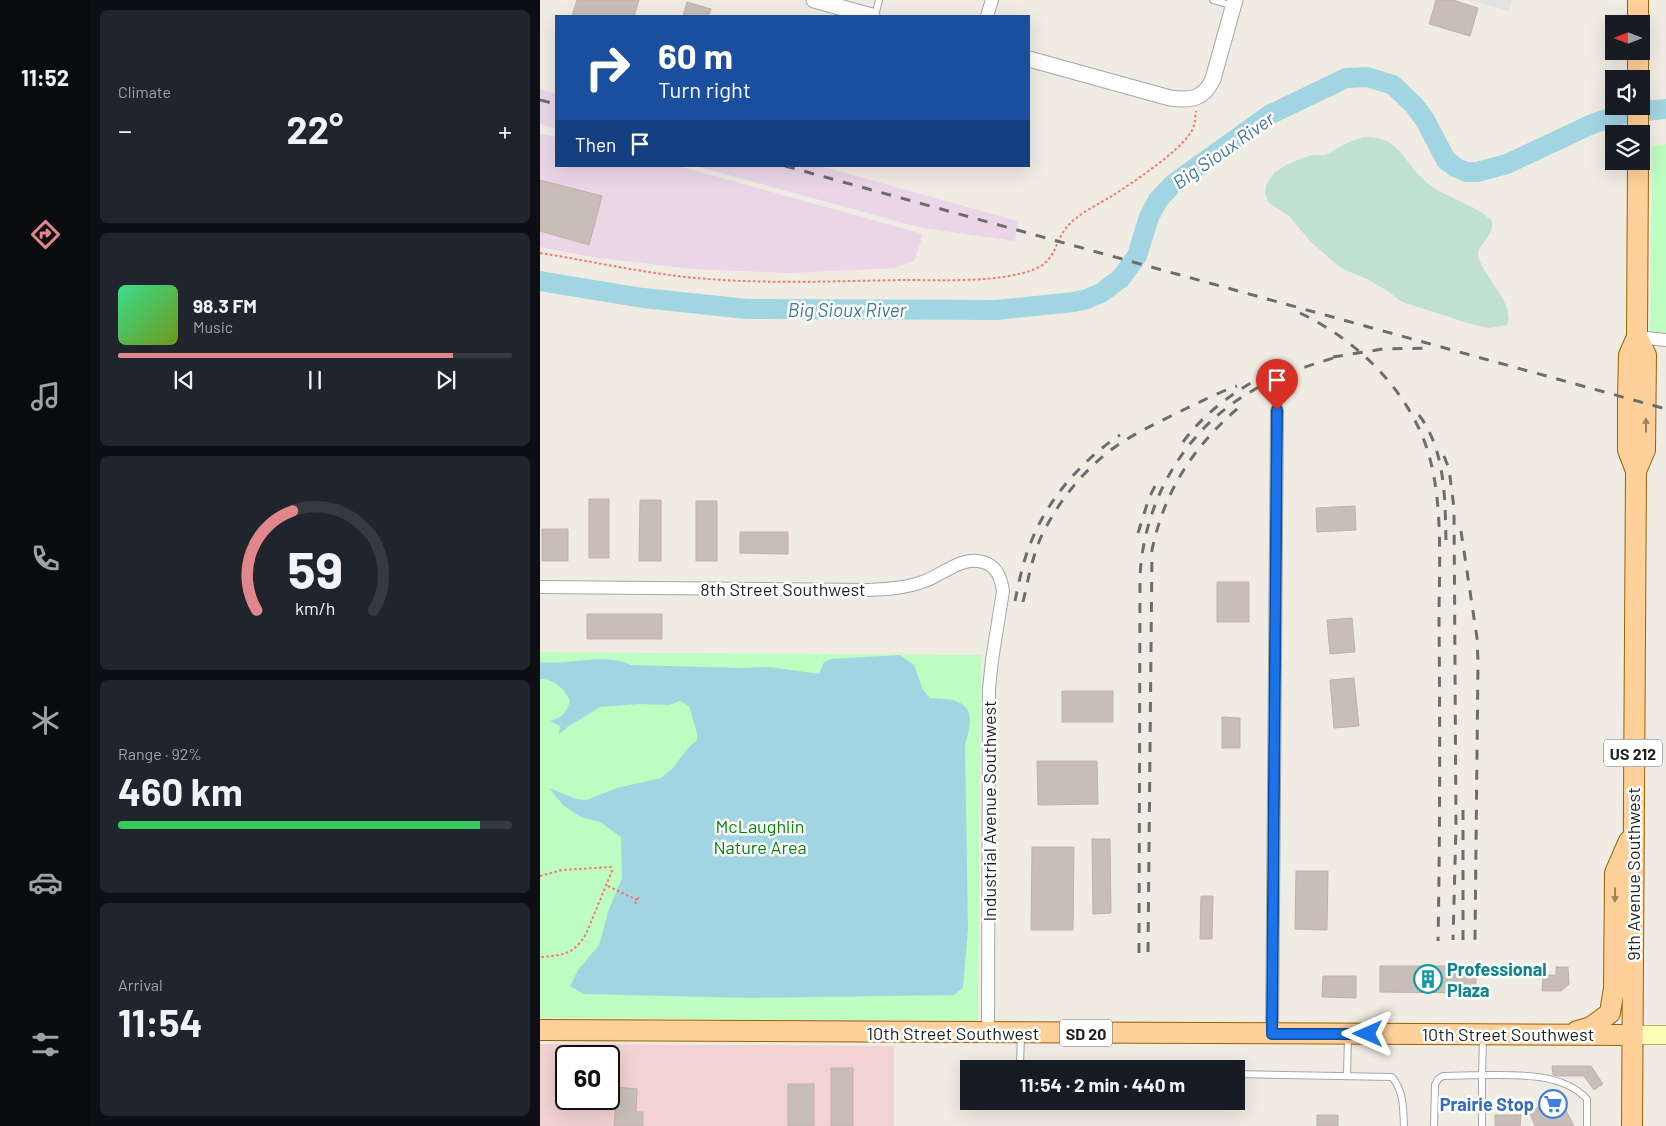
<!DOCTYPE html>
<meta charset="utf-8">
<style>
body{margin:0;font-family:Barlow,sans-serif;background:#20242c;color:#f1f3f6;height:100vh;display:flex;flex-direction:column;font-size:19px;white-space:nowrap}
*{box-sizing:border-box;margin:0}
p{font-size:16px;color:#9ea1a6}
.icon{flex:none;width:28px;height:28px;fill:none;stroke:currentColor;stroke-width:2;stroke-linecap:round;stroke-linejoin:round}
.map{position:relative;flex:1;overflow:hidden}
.sheet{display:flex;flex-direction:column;gap:10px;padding:10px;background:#0d0f14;width:450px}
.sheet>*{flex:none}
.top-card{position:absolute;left:15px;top:15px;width:475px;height:152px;border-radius:0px;box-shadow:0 5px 20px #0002;background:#1a4fa0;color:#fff;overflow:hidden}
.needle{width:32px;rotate:270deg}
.tools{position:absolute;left:1065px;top:15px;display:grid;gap:10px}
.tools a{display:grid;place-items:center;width:45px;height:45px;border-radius:0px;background:#171b24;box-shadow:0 5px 20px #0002;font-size:25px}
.speed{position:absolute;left:15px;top:1045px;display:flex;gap:10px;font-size:25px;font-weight:700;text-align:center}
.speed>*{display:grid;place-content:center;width:65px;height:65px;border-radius:50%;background:#171b24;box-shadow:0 5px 20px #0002;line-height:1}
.speed .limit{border:2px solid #111;border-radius:8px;background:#fff;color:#111}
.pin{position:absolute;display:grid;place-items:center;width:42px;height:42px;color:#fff;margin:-51px -21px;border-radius:50% 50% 50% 0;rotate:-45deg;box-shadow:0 0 5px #0007}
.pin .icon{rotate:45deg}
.me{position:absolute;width:55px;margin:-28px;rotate:270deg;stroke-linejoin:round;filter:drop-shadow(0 0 4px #0008)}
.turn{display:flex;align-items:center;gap:18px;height:105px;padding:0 20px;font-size:22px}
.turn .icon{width:65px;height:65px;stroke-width:2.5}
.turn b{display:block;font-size:35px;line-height:42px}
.then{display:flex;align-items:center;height:48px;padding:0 20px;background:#0003;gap:10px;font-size:19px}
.big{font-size:38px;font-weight:700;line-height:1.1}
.sheet .card{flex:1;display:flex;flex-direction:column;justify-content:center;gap:8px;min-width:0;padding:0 18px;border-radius:8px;background:#20242c}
.sheet .dial{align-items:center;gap:0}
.dial svg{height:130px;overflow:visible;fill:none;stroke:#363941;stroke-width:7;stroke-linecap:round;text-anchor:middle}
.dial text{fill:#f1f3f6;stroke:none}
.song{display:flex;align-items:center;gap:15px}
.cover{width:60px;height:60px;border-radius:8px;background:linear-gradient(135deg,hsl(150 70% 55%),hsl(80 70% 35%))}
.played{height:5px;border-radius:2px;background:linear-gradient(90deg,#e1868a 85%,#363941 85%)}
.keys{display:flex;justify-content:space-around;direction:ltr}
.heat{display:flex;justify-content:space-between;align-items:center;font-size:28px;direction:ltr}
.charge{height:8px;border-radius:4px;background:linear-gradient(90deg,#34c759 92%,#363941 0)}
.trip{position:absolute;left:420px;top:1060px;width:285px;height:50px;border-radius:0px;background:#171b24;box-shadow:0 5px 20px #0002;font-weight:700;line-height:50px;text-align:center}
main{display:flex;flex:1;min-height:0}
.dock{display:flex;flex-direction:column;width:90px;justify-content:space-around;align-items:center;background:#090b0e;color:#9ea1a6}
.dock .icon{width:35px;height:35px}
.dock .on{color:#e1868a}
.dock b{font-size:22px;color:#f1f3f6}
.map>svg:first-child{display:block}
</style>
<main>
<nav class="dock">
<b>11:52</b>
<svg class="icon on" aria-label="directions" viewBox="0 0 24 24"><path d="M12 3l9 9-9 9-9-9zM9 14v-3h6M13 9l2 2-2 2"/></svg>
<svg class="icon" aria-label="music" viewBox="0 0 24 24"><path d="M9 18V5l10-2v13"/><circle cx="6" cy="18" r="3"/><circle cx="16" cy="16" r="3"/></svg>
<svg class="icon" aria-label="phone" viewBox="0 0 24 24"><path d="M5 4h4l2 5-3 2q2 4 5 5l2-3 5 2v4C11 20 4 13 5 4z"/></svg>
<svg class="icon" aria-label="climate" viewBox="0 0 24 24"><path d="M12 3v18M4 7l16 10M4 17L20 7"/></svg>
<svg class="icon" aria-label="car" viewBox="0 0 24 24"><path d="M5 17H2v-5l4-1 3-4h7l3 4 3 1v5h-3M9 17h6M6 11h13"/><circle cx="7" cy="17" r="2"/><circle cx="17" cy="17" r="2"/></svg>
<svg class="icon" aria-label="filters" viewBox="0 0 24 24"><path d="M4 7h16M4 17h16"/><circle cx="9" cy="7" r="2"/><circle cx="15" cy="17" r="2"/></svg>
</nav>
<section class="sheet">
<div class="card"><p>Climate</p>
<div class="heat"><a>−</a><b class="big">22°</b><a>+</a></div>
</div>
<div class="card">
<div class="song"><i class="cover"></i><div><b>98.3 FM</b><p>Music</p></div></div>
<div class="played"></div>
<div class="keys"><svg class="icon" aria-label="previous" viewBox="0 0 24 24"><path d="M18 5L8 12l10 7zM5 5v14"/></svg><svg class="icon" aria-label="pause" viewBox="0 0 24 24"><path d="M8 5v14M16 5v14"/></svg><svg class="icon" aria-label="next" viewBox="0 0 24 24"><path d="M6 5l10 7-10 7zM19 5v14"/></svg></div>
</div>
<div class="card dial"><svg viewBox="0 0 100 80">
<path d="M14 69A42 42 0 1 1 86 69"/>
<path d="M14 69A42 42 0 0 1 36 8" stroke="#e1868a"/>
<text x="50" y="56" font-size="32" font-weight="700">59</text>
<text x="50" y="72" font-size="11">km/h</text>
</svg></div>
<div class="card"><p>Range · 92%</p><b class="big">460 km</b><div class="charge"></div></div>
<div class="card"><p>Arrival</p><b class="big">11:54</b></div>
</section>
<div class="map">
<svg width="1126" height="1126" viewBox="0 0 1126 1126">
<rect width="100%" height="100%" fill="#f0ece4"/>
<path fill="#f2d2d2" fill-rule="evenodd" d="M0,1044L354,1046V1126H0ZM26,1056H69V1099H26Z"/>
<path fill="#ead6e7" d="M0,89L16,94V128L0,124Z
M0,134L16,137V166H138L383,234L375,260L355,268L250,273L153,269L58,258L0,247Z
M155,166H280L478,221L475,241L382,228Z"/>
<path fill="#c0e0d0" d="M824,137C863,136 862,164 889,184C909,200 934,203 952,221C954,241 934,244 939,259C945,277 976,306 967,325L950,328L934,325L862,302L846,290L827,279L803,269L790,259L771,242L749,216L728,202L725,194L726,185L734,173L746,165L762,158L773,155H785L809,142Z"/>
<path fill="#befdc1" d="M1126,144V334L1110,331L1112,146Z
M0,652L441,655L438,1021L0,1018Z"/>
<path fill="#e3e3e3" d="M927,0H972L969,11Z"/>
<path fill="#a1d5e1" d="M360,655L374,665L383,690L390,698C398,699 411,698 418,702C437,710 429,730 425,745L428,929L423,988L414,995L212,998L44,994L30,986L38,970L59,945L69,909L82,878L81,837L60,822L41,817L23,805L9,788L36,799L46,800L77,788L121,778L132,769L148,748L157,740V733L149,706L140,701L129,705L99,704L60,707L29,726L19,734L20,726L10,721C22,718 26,713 30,701C24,689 15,679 0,679V662C30,666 63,652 91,665L201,668L230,667L279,674L284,662L291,659Z"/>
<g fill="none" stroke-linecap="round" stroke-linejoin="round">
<path stroke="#a1d5e1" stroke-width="20" d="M0,281L103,298L207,309L456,310L534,302L547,299L561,293L581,278L597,256L609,217L618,200L633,184L729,115L806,78L827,77L853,85L874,105L885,120L906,160L915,167L926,172H937L967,164L1050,125L1075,116L1095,112L1126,109"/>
</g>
<path fill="#c8beb7" stroke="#c3b1a5" d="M37,0H99L94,16H32Z
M896,0H913L938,8L930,36L889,24Z
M147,2L171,9L169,16H143Z
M0,180L62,196L49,245L0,231Z
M49,499H69V558H49Z
M100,500H121V561H99Z
M156,501H177V561H156Z
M815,506L816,530L777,532L776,508Z
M2,529H28V561H2Z
M200,532H248V554L200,553Z
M677,582H709V622H677Z
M47,614H122V639H47Z
M812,618L815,652L790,654L787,620Z
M814,678L819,726L794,728L790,680Z
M522,691H573V722H522Z
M682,717L700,718V748H682Z
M497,761H557L558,804L498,805Z
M552,839H570L571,913L553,914Z
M492,847H534L533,930H491Z
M756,871H788L787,930L755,929Z
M661,896H673L672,939H660Z
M840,966H936V993L840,992Z
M1016,967H1028L1029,984L1021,991H1002L1003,975H1016Z
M783,976H816V998L782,997Z
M1012,1066H1051L1063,1084L1054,1090L1044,1076H1018L1013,1075Z
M291,1068H313V1126H291Z
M248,1084H274V1126H248Z
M77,1087L97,1089L96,1112H103V1126H74Z
M1019,1097L1034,1126H995L989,1112Z
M777,1115H798V1126H777Z
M955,1115H981L980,1126H955Z"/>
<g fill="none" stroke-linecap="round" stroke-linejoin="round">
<defs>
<path id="service" d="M673,0L693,6
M335,16L339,0
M481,1036L480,1063L483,1069
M696,1074L852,1077C864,1092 863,1107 864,1126
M807,1076L808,1037
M894,1126L895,1085L898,1079L903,1076L942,1075L943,1037
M942,1126V1075C977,1075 1021,1072 1047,1099V1126"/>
<path id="minor" d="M447,16L452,0
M1097,337L1126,340
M0,587L328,590C348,589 367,588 385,581C404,574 424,554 446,563C458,568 461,579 463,591L452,660L449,689L448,1033
M732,1034L737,410"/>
<path id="tertiary" d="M274,0L332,16
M489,59L630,98C651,101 664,99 673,79L695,0"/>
<path id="secondary" d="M1092,1035H1126"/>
<path id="primary" d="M1098,24V0
M1098,79V51
M1098,134V106
M1096,471L1105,450L1106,355L1097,337
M0,1030L1092,1035
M1037,1031L1051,1027L1070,1013L1074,988L1075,873L1089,841
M1092,1126L1096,471L1088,450V398L1089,355L1097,337L1098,161"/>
</defs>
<use href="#service" stroke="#a6a6a6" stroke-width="8"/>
<use href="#minor" stroke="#a6a6a6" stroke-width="14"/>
<use href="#tertiary" stroke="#a6a6a6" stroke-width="17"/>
<use href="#secondary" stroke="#727b00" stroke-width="19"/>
<use href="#primary" stroke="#996100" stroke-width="22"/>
<path stroke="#ff7166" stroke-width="2" stroke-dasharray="2.5 2.5" stroke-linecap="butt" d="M0,253C56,262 112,275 168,279C233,284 298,281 364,280C401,280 461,283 495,269C516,260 514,244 526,228C537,214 557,205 572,196C592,183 639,152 651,132C655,126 655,118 656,111
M0,876L22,870L71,867L72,871L46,934C33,955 24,955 0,957
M68,886L97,900
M95,904L100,895"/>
<use href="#service" stroke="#fff" stroke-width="6"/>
<use href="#minor" stroke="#fff" stroke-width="12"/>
<use href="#tertiary" stroke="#fff" stroke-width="15"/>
<use href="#secondary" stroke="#fdfeb5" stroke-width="18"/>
<use href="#primary" stroke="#ffd09a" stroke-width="20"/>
<path stroke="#6d6d6d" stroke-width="3" stroke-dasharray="10 10" stroke-linecap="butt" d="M0,100L16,104
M245,166L1126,409
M760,313C812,338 857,379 881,433C905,487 899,561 899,620C900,727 900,834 898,941
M793,357L843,349L890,348
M879,415C906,451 905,500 906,543
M643,442C663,415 689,395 718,379
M904,456L909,469L914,508L916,826L913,940
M921,531L937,638L938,662L935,940
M598,533L609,498L617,482
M475,601C479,582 483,561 491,542C508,499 541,461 580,435
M483,602C488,580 492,558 501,537C517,503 545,468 575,447C595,433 617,423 639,412C658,403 677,393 697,386
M923,940V810
M608,952L612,550C625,488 656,443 704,403
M599,953L600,576C604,500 645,429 712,391C739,375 770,365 800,356"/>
</g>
<defs><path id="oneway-solid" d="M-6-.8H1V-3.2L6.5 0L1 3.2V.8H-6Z" transform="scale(1.25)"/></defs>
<g fill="#9a8063">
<use href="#oneway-solid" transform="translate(1106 425) rotate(-90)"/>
<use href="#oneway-solid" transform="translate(1075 895) rotate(91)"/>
</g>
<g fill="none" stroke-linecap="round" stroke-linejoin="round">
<defs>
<path id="route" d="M737,410L732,1034H828"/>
</defs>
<use href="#route" stroke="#114b97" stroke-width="12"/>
<use href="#route" stroke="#1a73e8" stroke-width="9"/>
</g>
<defs>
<symbol id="building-ring" viewBox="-11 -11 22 22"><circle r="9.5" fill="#fff" stroke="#0f9aa8" stroke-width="1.5"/><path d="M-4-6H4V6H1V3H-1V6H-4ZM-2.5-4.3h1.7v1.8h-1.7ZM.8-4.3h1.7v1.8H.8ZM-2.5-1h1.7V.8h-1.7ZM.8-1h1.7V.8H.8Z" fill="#0f9aa8"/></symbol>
<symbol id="supermarket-ring" viewBox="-11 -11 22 22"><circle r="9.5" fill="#fff" stroke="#3f7fe0" stroke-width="1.5"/><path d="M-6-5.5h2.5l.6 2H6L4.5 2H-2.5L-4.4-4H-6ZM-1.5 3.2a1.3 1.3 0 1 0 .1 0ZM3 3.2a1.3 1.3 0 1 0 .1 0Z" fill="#3f7fe0"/></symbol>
</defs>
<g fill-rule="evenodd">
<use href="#building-ring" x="872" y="963" width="32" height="32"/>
<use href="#supermarket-ring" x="997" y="1088" width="32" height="32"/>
</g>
<g text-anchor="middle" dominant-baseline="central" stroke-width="5" stroke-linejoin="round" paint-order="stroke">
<g fill="#fff" stroke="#626262" stroke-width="1">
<rect x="1064" y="739.5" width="58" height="27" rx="4"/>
<rect x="520" y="1019.5" width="52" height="27" rx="4"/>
</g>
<g font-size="16" font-weight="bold" fill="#1f1f1f">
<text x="1093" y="753">US 212</text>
<text x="546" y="1033">SD 20</text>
</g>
<g font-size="18" fill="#1f1f1f" stroke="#fff">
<text x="243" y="589">8th Street Southwest</text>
<text transform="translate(449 811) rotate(-90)">Industrial Avenue Southwest</text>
<text transform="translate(1093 874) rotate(-90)">9th Avenue Southwest</text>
<text x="413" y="1033">10th Street Southwest</text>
<text x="968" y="1034">10th Street Southwest</text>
</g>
<g font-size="18" fill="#04860a" stroke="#fff">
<text x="220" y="826">McLaughlin<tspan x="220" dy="21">Nature Area</tspan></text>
</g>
<g font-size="18" font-weight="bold" fill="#0d838f" stroke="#fff" text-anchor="start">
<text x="907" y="969">Professional<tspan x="907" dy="21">Plaza</tspan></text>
</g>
<g font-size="18" font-weight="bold" fill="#366cbe" stroke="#fff" text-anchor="end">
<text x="994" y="1104">Prairie Stop</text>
</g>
<g font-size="19" font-style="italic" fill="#3f76a6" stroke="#fff">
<text transform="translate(683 150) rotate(-35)">Big Sioux River</text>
<text x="307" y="309">Big Sioux River</text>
</g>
</g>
</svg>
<div class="tools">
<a><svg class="needle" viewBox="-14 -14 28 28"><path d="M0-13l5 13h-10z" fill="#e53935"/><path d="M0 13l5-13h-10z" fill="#9ea1a6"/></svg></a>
<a><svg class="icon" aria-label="sound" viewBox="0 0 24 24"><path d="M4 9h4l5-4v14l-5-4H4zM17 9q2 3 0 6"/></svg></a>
<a><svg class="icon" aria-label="layers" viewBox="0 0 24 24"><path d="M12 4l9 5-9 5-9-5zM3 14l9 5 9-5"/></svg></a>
</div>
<div class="speed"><div class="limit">60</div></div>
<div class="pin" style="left:737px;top:410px;background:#d93025"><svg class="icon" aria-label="arrive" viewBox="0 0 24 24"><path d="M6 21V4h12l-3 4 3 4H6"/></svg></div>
<svg class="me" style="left:828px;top:1034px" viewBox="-20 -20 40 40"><path d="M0-17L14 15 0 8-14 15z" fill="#1a73e8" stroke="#fff" stroke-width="4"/></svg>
<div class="trip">11:54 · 2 min · 440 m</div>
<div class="top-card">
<div class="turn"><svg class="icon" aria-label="right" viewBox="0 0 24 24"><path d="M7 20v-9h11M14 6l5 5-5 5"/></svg><div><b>60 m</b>Turn right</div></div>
<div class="then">Then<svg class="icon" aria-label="arrive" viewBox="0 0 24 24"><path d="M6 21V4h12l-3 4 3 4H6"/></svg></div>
</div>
</div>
</main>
